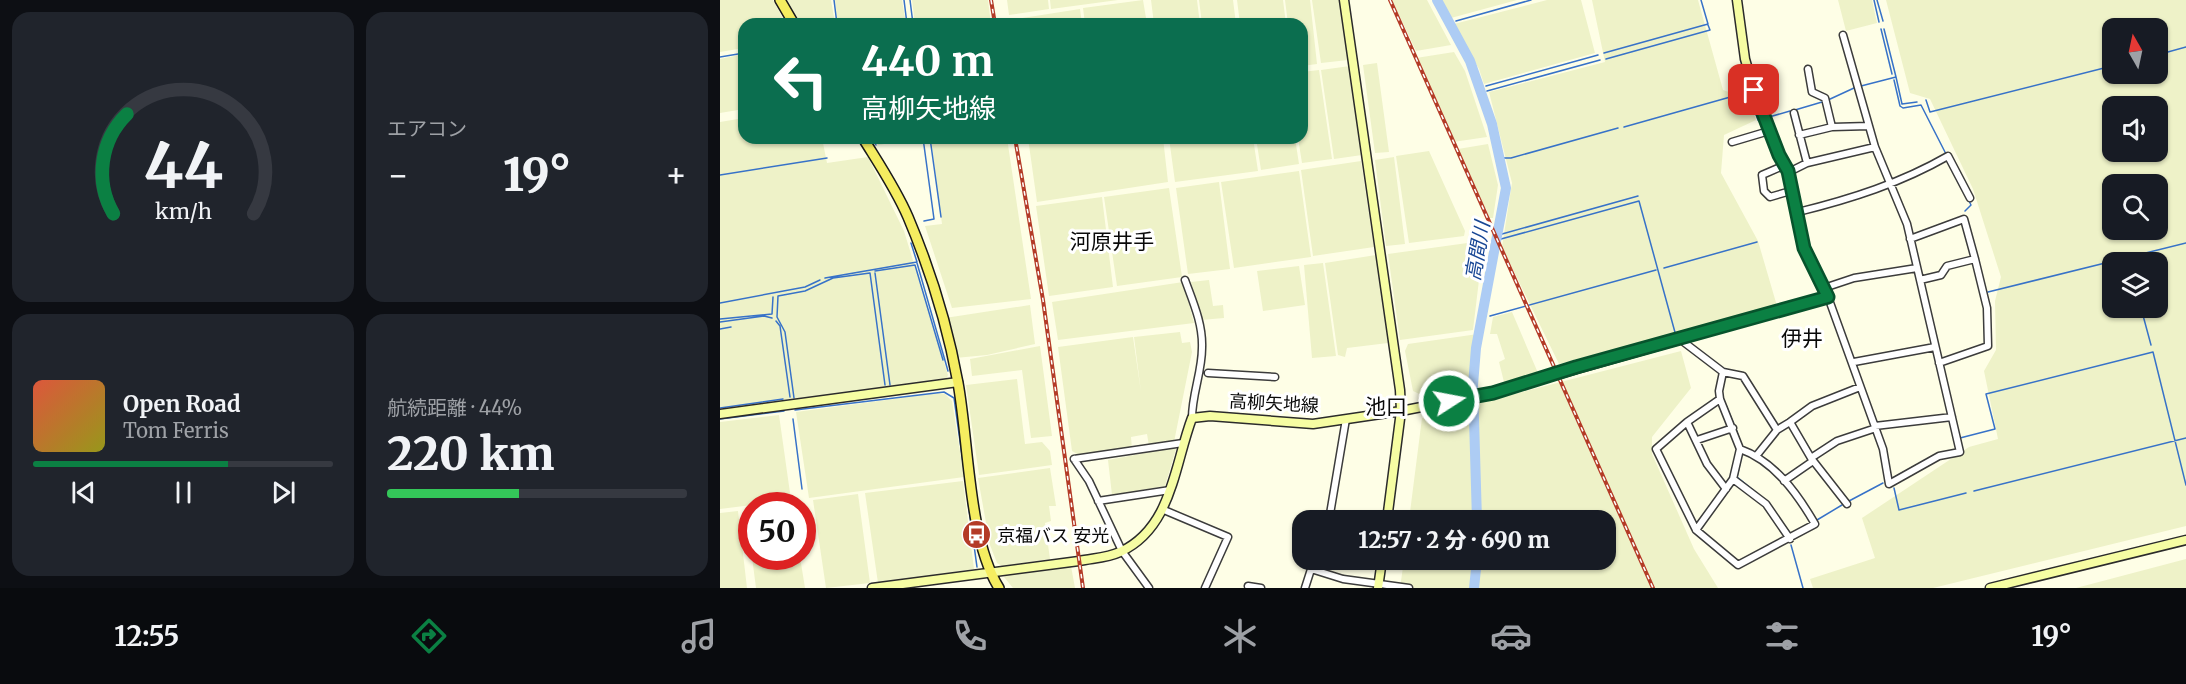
<!DOCTYPE html>
<html lang="ja">
<meta charset="utf-8">
<style>
body{margin:0;font-family:Merriweather,"Noto Sans JP",serif;background:#20242c;color:#f1f3f6;height:100vh;display:flex;flex-direction:column;font-size:22px;white-space:nowrap}
*{box-sizing:border-box;margin:0}
p{font-size:20px;color:#9ea1a6}
.icon{flex:none;width:33px;height:33px;fill:none;stroke:currentColor;stroke-width:2;stroke-linecap:round;stroke-linejoin:round}
.map{position:relative;flex:1;overflow:hidden}
.details{display:flex;flex-direction:column;gap:12px;padding:12px;background:#0d0f14;width:720px}
.details>*{flex:none}
.hud{position:absolute;left:18px;top:18px;width:570px;height:126px;border-radius:18px;box-shadow:0 2px 4px #0004;background:#0b6e4f;color:#fff;overflow:hidden}
.needle{width:39px;rotate:351deg}
.tools{position:absolute;left:1382px;top:18px;display:grid;gap:12px}
.tools a{display:grid;place-items:center;width:66px;height:66px;border-radius:12px;background:#171b24;box-shadow:0 2px 4px #0004;font-size:30px}
.speed{position:absolute;left:18px;top:492px;display:flex;gap:12px;font-size:30px;font-weight:700;text-align:center}
.speed>*{display:grid;place-content:center;width:78px;height:78px;border-radius:50%;background:#171b24;box-shadow:0 2px 4px #0004;line-height:1}
.speed .limit{border:9px solid #d22;background:#fff;color:#111}
.pin{position:absolute;display:grid;place-items:center;width:51px;height:51px;color:#fff;margin:-26px;border-radius:12px;box-shadow:0 3px 9px #0006}
.me{position:absolute;width:66px;margin:-33px;rotate:79deg;stroke-linejoin:round;filter:drop-shadow(0 0 4px #0008)}
.turn{display:flex;align-items:center;gap:21px;height:126px;padding:0 24px;font-size:27px}
.turn .icon{width:78px;height:78px;stroke-width:2.5}
.turn b{display:block;font-size:42px;line-height:51px}
.big{font-size:45px;font-weight:800;line-height:1.1}
.details .widget{flex:1;display:flex;flex-direction:column;justify-content:center;gap:9px;min-width:0;padding:0 21px;border-radius:18px;background:#20242c}
.details .dial{align-items:center;gap:0}
.dial svg{height:156px;overflow:visible;fill:none;stroke:#363941;stroke-width:7;stroke-linecap:round;text-anchor:middle}
.dial text{fill:#f1f3f6;stroke:none}
.song{display:flex;align-items:center;gap:18px}
.cover{width:72px;height:72px;border-radius:9px;background:linear-gradient(135deg,hsl(10 70% 55%),hsl(60 70% 35%))}
.played{height:6px;border-radius:3px;background:linear-gradient(90deg,#0b8043 65%,#363941 65%)}
.keys{display:flex;justify-content:space-around;direction:ltr}
.heat{display:flex;justify-content:space-between;align-items:center;font-size:33px;direction:ltr}
.charge{height:9px;border-radius:4px;background:linear-gradient(90deg,#34c759 44%,#363941 0)}
.details .tiles{flex:1;display:grid;gap:12px;grid-template-columns:repeat(2,1fr)}
.trip{position:absolute;left:572px;top:510px;width:324px;height:60px;border-radius:18px;background:#171b24;box-shadow:0 2px 4px #0004;font-weight:800;line-height:60px;text-align:center}
.menu{display:flex;height:96px;justify-content:space-around;align-items:center;background:#090b0e;color:#9ea1a6}
.menu .icon{width:42px;height:42px}
.menu .on{color:#0b8043}
.menu b{font-size:27px;color:#f1f3f6}
main{display:flex;flex:1;min-height:0}
.map>svg:first-child{display:block}
</style>
<main>
<section class="details">
<div class="tiles">
<div class="widget dial"><svg viewBox="0 0 100 80">
<path d="M14 69A42 42 0 1 1 86 69"/>
<path d="M14 69A42 42 0 0 1 21 18" stroke="#0b8043"/>
<text x="50" y="56" font-size="32" font-weight="700">44</text>
<text x="50" y="72" font-size="11">km/h</text>
</svg></div>
<div class="widget"><p>エアコン</p>
<div class="heat"><a>−</a><b class="big">19°</b><a>+</a></div>
</div>
<div class="widget">
<div class="song"><i class="cover"></i><div><b>Open Road</b><p>Tom Ferris</p></div></div>
<div class="played"></div>
<div class="keys"><svg class="icon" aria-label="previous" viewBox="0 0 24 24"><path d="M18 5L8 12l10 7zM5 5v14"/></svg><svg class="icon" aria-label="pause" viewBox="0 0 24 24"><path d="M8 5v14M16 5v14"/></svg><svg class="icon" aria-label="next" viewBox="0 0 24 24"><path d="M6 5l10 7-10 7zM19 5v14"/></svg></div>
</div>
<div class="widget"><p>航続距離 · 44%</p><b class="big">220 km</b><div class="charge"></div></div>
</div>
</section>
<div class="map">
<svg width="1466" height="588" viewBox="0 0 1466 588">
<rect width="100%" height="100%" fill="#fefee6"/>
<path fill="#eef2c8" fill-rule="evenodd" d="M0,0H53L66,24H24V48L0,52Z
M66,0H111L115,23L81,24Z
M115,0H182L186,24H118Z
M192,0H268L271,24H195Z
M287,0H328L329,9L289,15Z
M330,0H398L331,9Z
M423,0L427,24H365L363,8Z
M431,0H477L480,24H434Z
M479,0H513L516,24H482Z
M517,0H563L566,24H520Z
M565,0H590L597,64L582,66V24H568Z
M592,0H620L628,60L601,63Z
M672,0H707L731,45L696,51Z
M721,0H797L731,18Z
M827,0H861L875,53L764,84L759,69L734,24Z
M872,0H978L1003,90L1028,99L1036,120L1004,135L1001,173L1038,241L1057,306L839,364L782,247L792,183L769,92L885,62Z
M1118,0H1152L1157,23L1126,31Z
M1166,0H1466V526L1213,588H1093L1090,579L1155,558L1142,518L1249,447L1278,439L1264,371L1276,350L1275,301L1281,277L1253,189L1210,99L1190,93ZM1392,28H1437V74H1392ZM1392,106H1437V152H1392ZM1392,184H1437V230H1392ZM1392,262H1437V308H1392Z
M360,9L362,24H291L290,20Z
M734,52L745,71L767,137L733,142L696,58Z
M24,54V109L0,113V59Z
M657,63L669,152L655,153L643,65Z
M630,66L642,155L614,159L601,70Z
M599,70L612,159L582,163L578,138H582V72Z
M24,118V138H102L107,163L148,157L184,231L228,375L226,380L0,408V122Z
M154,138H202L158,145Z
M211,138H287L311,299L232,308L205,226L222,224Z
M308,138H443L448,182L317,202Z
M449,138H533L538,171L455,182Z
M536,138H575L579,164L541,170Z
M768,144L778,185L773,218H769L766,208L762,209L738,149Z
M709,151L745,231L744,236L689,243L676,156Z
M674,157L685,244L666,246L655,160Z
M641,161L654,247L593,256L581,170Z
M579,171L591,257L514,268L501,182Z
M499,182L510,269L468,274L456,188Z
M449,188L462,277L397,286L384,197Z
M382,197L393,287L329,296L316,206Z
M769,240L759,280L753,330L680,340L668,254Z
M656,255L668,343L627,348L625,357L618,355L605,263Z
M603,263L616,356L592,358L584,265Z
M579,266L585,305L543,311L537,271Z
M489,280L493,306L503,305L504,318L481,320L471,282Z
M463,282L474,323L338,340L332,302Z
M310,305L315,344L267,355L235,358L225,318Z
M792,312L818,373L784,382L779,362L785,359L777,334H770L773,317Z
M460,332L462,343L470,342L472,352L454,442L429,446L427,434L411,437L412,449L359,455L352,451L338,347L413,337L421,392L414,337Z
M758,334L750,363L751,391L706,397L693,391L685,351L688,344Z
M320,346L332,436L311,438L302,370L252,376L250,359Z
M961,351L971,388L932,437V454L974,549L998,588H680L684,560H885V520H689L702,418Z
M297,379L305,444L322,442L330,451L332,465L259,475L246,385Z
M219,393L225,394L232,401L244,477L89,498L76,412Z
M59,415L71,500L0,509V422Z
M452,448L456,449L445,486L392,495L388,460Z
M330,468L336,506H329L331,521L325,523L330,559L282,566L277,563L270,545L258,478Z
M243,481L254,569L158,583L145,493Z
M138,494L150,583L106,588L93,500Z
M18,511L27,588H0V513Z
M32,557H80L85,588H36Z
M1466,559V588H1356Z
M351,566L355,588H293L284,577L286,573Z"/>
<g fill="none" stroke-linecap="round" stroke-linejoin="round">
<path stroke="#3772c8" stroke-width="1.5" d="M114,0L117,24
M184,0L187,24
M190,0L193,24
M1154,0L1159,22
M1157,0L1163,21
M736,21L811,0
M1161,29L1172,74
M1164,29L1176,77
M884,53L988,24L981,0
M1437,55L1466,47
M0,57L24,53
M886,59L990,30L988,25
M1174,80L1180,106L1183,108L1201,105L1226,154
M766,86L878,55
M1141,86L1176,77L1182,104L1197,102
M767,91L880,60
M1108,100L1134,88
M1206,100L1210,112L1392,66
M1075,110L1102,102
M1049,117L1070,111
M904,127L1028,92L1038,120
M152,138L156,145
M203,138L214,219L204,221
M210,138L221,217
M780,158H791L898,128
M0,175L107,158
M1245,211L1251,205L1248,199
M782,234L918,196
M781,239L919,201L956,336
M1409,258L1410,262
M197,263L228,371
M944,268L1037,242
M155,271L195,265L223,360
M155,273L170,385
M105,278L197,262L191,243
M1268,292L1466,243
M0,303L85,287L100,280
M1421,308L1431,345
M770,316L936,270
M0,319L52,314L53,297
M56,321L60,326L70,397
M0,322L44,316L52,318
M0,329L11,327
M74,398L65,332L57,317L58,296L85,291L113,278L150,273L165,385
M1006,405L1014,425
M0,408L63,399
M75,410L224,392L234,398L245,477
M0,419L64,411
M73,419L82,489
M1016,429L1022,447
M1242,448L1240,438L1275,429L1266,394L1433,352L1466,485
M1022,454L1017,477L1038,494
M1173,478L1193,467
M1174,488L1179,510L1246,493
M1254,491L1466,438
M1129,501L1163,483
M248,502L257,567
M1097,520L1122,505
M1064,525L1070,533
M1071,545L1083,588"/>
<path stroke="#adccf4" stroke-width="10" d="M717,0L750,61L772,124L786,188L756,348L753,385L757,520
M754,588L757,560"/>
<defs>
<path id="street" d="M1088,69L1092,92L1105,98L1112,127
M1074,113L1087,163
M1079,135L1112,127L1149,126
M1012,142L1049,131
M1065,165L1042,175L1044,191L1050,197L1074,190
M1069,172L1087,163L1155,147
M1078,212C1131,199 1181,183 1228,156L1250,198
M1190,239L1244,219L1255,259L1227,266L1221,275L1200,280
M465,280C473,302 483,324 482,348C482,372 472,394 472,418
M1104,288L1134,278L1197,268
M1108,297L1163,449L1169,484L1219,456L1240,452L1187,224L1155,147L1123,35
M961,340L1003,372L999,391L1000,399L1020,449L1013,479L976,530
M1134,362L1215,347
M1219,363L1268,346L1267,308L1255,259
M1003,372L1023,376L1057,430
M488,373L555,377
M1000,399L967,422L936,449L976,530L1018,565L1095,524C1077,493 1054,461 1020,449
M967,422L987,464L1006,489
M1070,422L1092,406L1140,387
M1155,426L1232,417
M977,440L1013,428
M1037,455L1057,430L1070,422L1091,458L1127,504
M1091,458L1117,441L1156,428
M354,459L369,481L402,551L429,588
M354,459L463,443
M1013,479L1046,504L1070,539
M1064,481L1093,461
M378,501L450,490
M444,510L508,537L485,588
M609,520L626,419
M591,569L623,579L689,588
M528,586L541,588
M585,588L594,560"/>
<path id="secondary" d="M624,0L680,390L681,411L667,520
M0,414L238,382
M152,588L359,561C373,558 387,558 400,552C452,528 454,466 472,418L490,416L593,424L681,411L773,393L1108,297L1085,248L1069,172L1059,155L1034,90L1025,59L1017,0
M658,588L662,560
M1270,588L1466,540"/>
<path id="primary" d="M60,0L74,24
M143,138C159,164 176,189 188,217C210,269 228,328 238,383C249,443 248,538 279,588"/>
</defs>
<use href="#street" stroke="#3c3c3c" stroke-width="9"/>
<use href="#secondary" stroke="#2b2b2b" stroke-width="11"/>
<use href="#primary" stroke="#1a1a1a" stroke-width="12"/>
<use href="#street" stroke="#fff" stroke-width="6"/>
<use href="#secondary" stroke="#f6fda3" stroke-width="8"/>
<use href="#primary" stroke="#f5ed60" stroke-width="9"/>
<defs>
<path id="rail" d="M271,0L275,24
M670,0L933,588
M295,138L323,300L363,588"/>
</defs>
<use href="#rail" stroke="#b43b27" stroke-width="4"/>
<use href="#rail" stroke="#fff" stroke-width="1.5" stroke-dasharray="4.5" stroke-linecap="butt"/>
</g>
<g fill="none" stroke-linecap="round" stroke-linejoin="round">
<defs>
<path id="route" d="M729,401L773,393L856,367L1108,297L1084,248L1068,171L1059,155L1034,90"/>
</defs>
<use href="#route" stroke="#07532c" stroke-width="15"/>
<use href="#route" stroke="#0b8043" stroke-width="10"/>
</g>
<defs>
<symbol id="bus-disc" viewBox="-11 -11 22 22"><circle r="9.5" fill="#b43b27" stroke="#fff"/><path d="M-5-6H5V4H4V6H2V4H-2V6H-4V4H-5ZM-3.5-4V0h7V-4ZM-3.5 1.2v1.5H-2V1.2ZM2 1.2v1.5H3.5V1.2Z" fill="#fff"/></symbol>
</defs>
<g fill-rule="evenodd">
<use href="#bus-disc" x="240" y="518" width="33" height="33"/>
</g>
<g text-anchor="middle" dominant-baseline="central" stroke-width="6" stroke-linejoin="round" paint-order="stroke">
<g font-size="18" fill="#090909" stroke="#fff">
<text transform="translate(554 403) rotate(3)">高柳矢地線</text>
</g>
<g font-size="18" fill="#090909" stroke="#fff" text-anchor="start">
<text x="277" y="535">京福バス 安光</text>
</g>
<g font-size="20" font-style="italic" fill="#184795" stroke="#fff">
<text transform="translate(757 251) rotate(-80)">高間川</text>
</g>
<g font-size="21" fill="#090909" stroke="#fff">
<text x="392" y="241">河原井手</text>
<text x="1082" y="338">伊井</text>
<text x="666" y="406">池口</text>
</g>
</g>
</svg>
<div class="tools">
<a><svg class="needle" viewBox="-14 -14 28 28"><path d="M0-13l5 13h-10z" fill="#e53935"/><path d="M0 13l5-13h-10z" fill="#9ea1a6"/></svg></a>
<a><svg class="icon" aria-label="sound" viewBox="0 0 24 24"><path d="M4 9h4l5-4v14l-5-4H4zM17 9q2 3 0 6"/></svg></a>
<a><svg class="icon" aria-label="search" viewBox="0 0 24 24"><circle cx="10" cy="10" r="6"/><path d="M15 15l6 6"/></svg></a>
<a><svg class="icon" aria-label="layers" viewBox="0 0 24 24"><path d="M12 4l9 5-9 5-9-5zM3 14l9 5 9-5"/></svg></a>
</div>
<div class="speed"><div class="limit">50</div></div>
<div class="pin" style="left:1034px;top:90px;background:#d93025"><svg class="icon" aria-label="arrive" viewBox="0 0 24 24"><path d="M6 21V4h12l-3 4 3 4H6"/></svg></div>
<svg class="me" style="left:729px;top:401px" viewBox="-20 -20 40 40"><circle r="17" fill="#0b8043" stroke="#fff" stroke-width="3"/><path d="M0-11L8 9 0 5-8 9z" fill="#fff"/></svg>
<div class="trip">12:57 · 2 分 · 690 m</div>
<div class="hud">
<div class="turn"><svg class="icon" aria-label="left" viewBox="0 0 24 24"><path d="M17 20v-9H6M10 6l-5 5 5 5"/></svg><div><b>440 m</b>高柳矢地線</div></div>
</div>
</div>
</main>
<nav class="menu">
<b>12:55</b>
<svg class="icon on" aria-label="directions" viewBox="0 0 24 24"><path d="M12 3l9 9-9 9-9-9zM9 14v-3h6M13 9l2 2-2 2"/></svg>
<svg class="icon" aria-label="music" viewBox="0 0 24 24"><path d="M9 18V5l10-2v13"/><circle cx="6" cy="18" r="3"/><circle cx="16" cy="16" r="3"/></svg>
<svg class="icon" aria-label="phone" viewBox="0 0 24 24"><path d="M5 4h4l2 5-3 2q2 4 5 5l2-3 5 2v4C11 20 4 13 5 4z"/></svg>
<svg class="icon" aria-label="climate" viewBox="0 0 24 24"><path d="M12 3v18M4 7l16 10M4 17L20 7"/></svg>
<svg class="icon" aria-label="car" viewBox="0 0 24 24"><path d="M5 17H2v-5l4-1 3-4h7l3 4 3 1v5h-3M9 17h6M6 11h13"/><circle cx="7" cy="17" r="2"/><circle cx="17" cy="17" r="2"/></svg>
<svg class="icon" aria-label="filters" viewBox="0 0 24 24"><path d="M4 7h16M4 17h16"/><circle cx="9" cy="7" r="2"/><circle cx="15" cy="17" r="2"/></svg>
<b>19°</b>
</nav>
